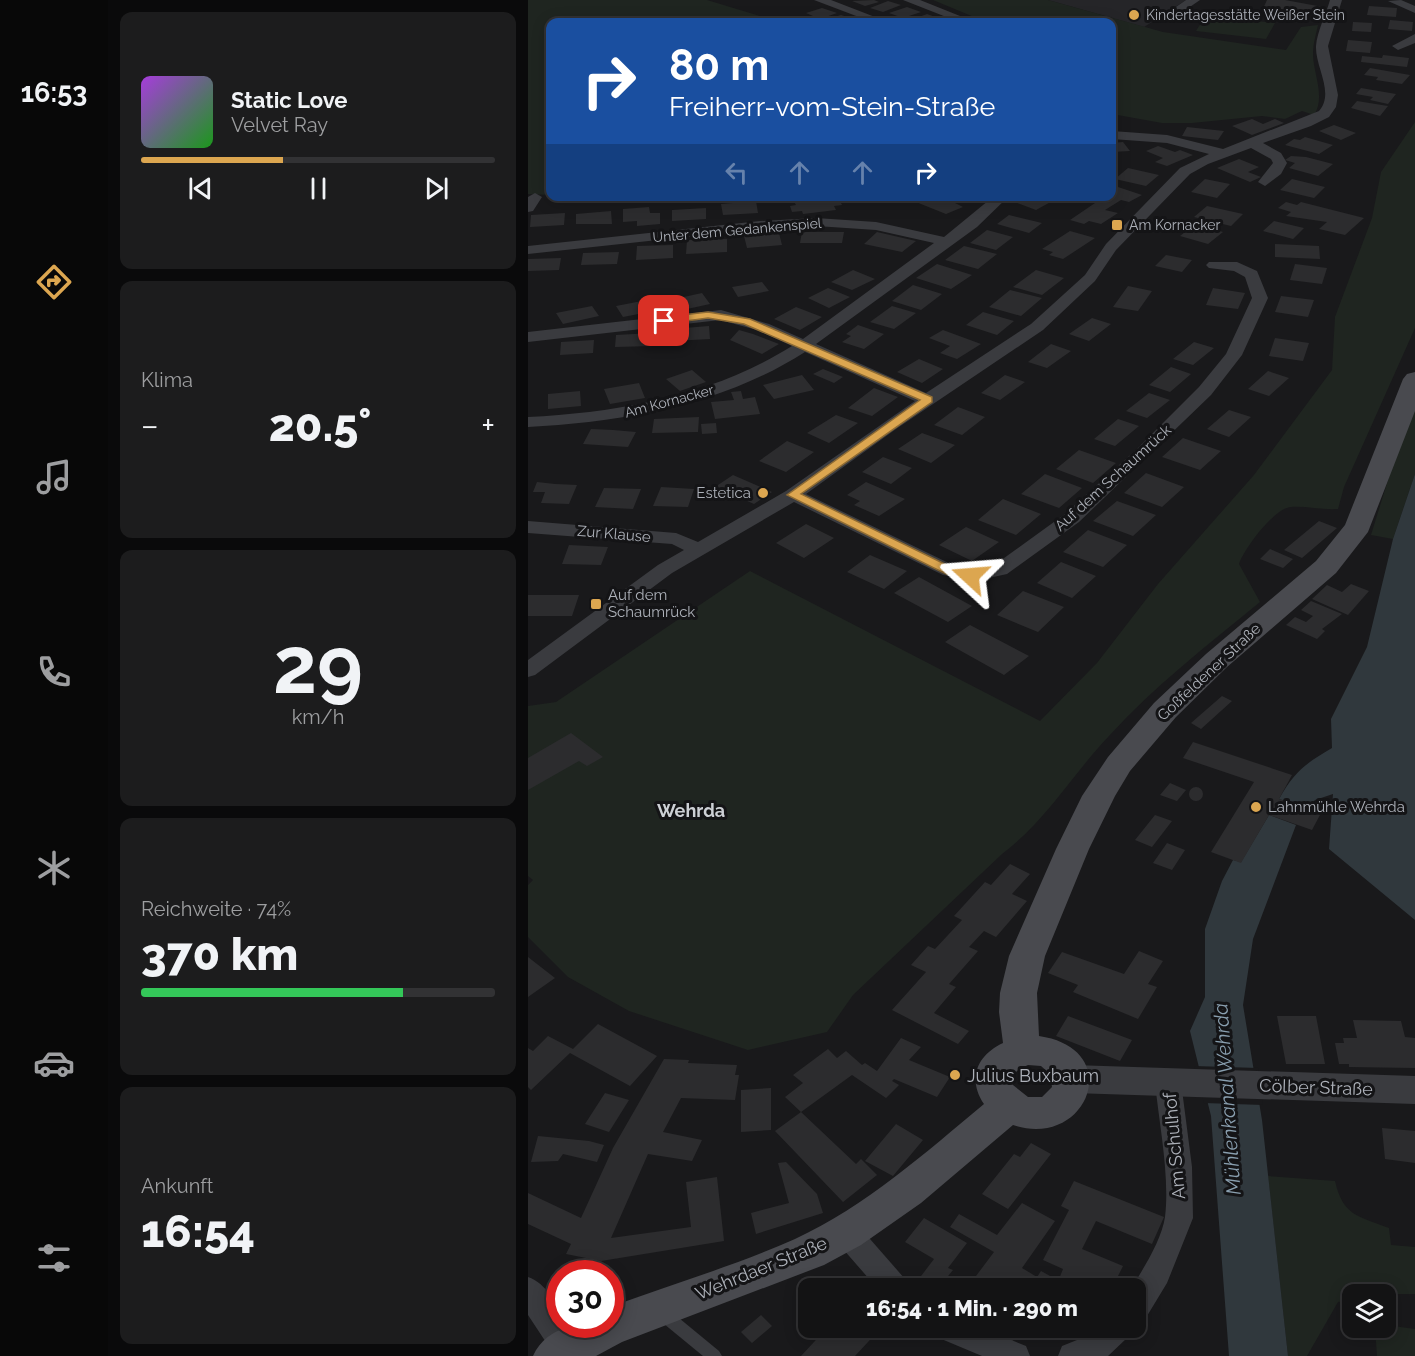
<!DOCTYPE html>
<html lang="de">
<meta charset="utf-8">
<style>
body{margin:0;font-family:Raleway,sans-serif;background:#1c1c1d;color:#f1f3f6;height:100vh;display:flex;flex-direction:column;font-size:22px;white-space:nowrap}
*{box-sizing:border-box;margin:0}
p{font-size:20px;color:#9d9ea0}
.icon{flex:none;width:33px;height:33px;fill:none;stroke:currentColor;stroke-width:2;stroke-linecap:round;stroke-linejoin:round}
.map{position:relative;flex:1;overflow:hidden}
.details{display:flex;flex-direction:column;gap:12px;padding:12px;background:#0a0a0b;width:420px}
.details>*{flex:none}
.guide{position:absolute;left:18px;top:18px;width:570px;height:183px;border-radius:12px;box-shadow:0 3px 15px #0003,0 0 0 2px #323234;background:#1a4fa0;color:#fff;overflow:hidden}
.tools{position:absolute;left:814px;top:1284px;display:grid;gap:12px}
.tools a{display:grid;place-items:center;width:54px;height:54px;border-radius:12px;background:#131314;box-shadow:0 3px 15px #0003,0 0 0 2px #323234;font-size:30px}
.speed{position:absolute;left:18px;top:1260px;display:flex;gap:12px;font-size:30px;font-weight:700;text-align:center}
.speed>*{display:grid;place-content:center;width:78px;height:78px;border-radius:50%;background:#131314;box-shadow:0 3px 15px #0003,0 0 0 2px #323234;line-height:1}
.speed .limit{border:9px solid #d22;background:#fff;color:#111}
.pin{position:absolute;display:grid;place-items:center;width:51px;height:51px;color:#fff;margin:-26px;border-radius:12px;box-shadow:0 3px 9px #0006}
.me{position:absolute;width:66px;margin:-33px;rotate:289deg;stroke-linejoin:round;filter:drop-shadow(0 0 4px #0008)}
.turn{display:flex;align-items:center;gap:21px;height:126px;padding:0 24px;font-size:27px}
.turn .icon{width:78px;height:78px;stroke-width:2.5}
.turn b{display:block;font-size:42px;line-height:51px}
.lanes{display:flex;align-items:center;height:57px;padding:0 24px;background:#0003;justify-content:center;gap:30px;direction:ltr}
.lanes .off{opacity:.35}
.big{font-size:45px;font-weight:800;line-height:1.1}
.details .tile{flex:1;display:flex;flex-direction:column;justify-content:center;gap:9px;min-width:0;padding:0 21px;border-radius:12px;background:#1c1c1d}
.details .dial{align-items:center;gap:0}
.dial b{font-size:78px;line-height:1}
.song{display:flex;align-items:center;gap:18px}
.cover{width:72px;height:72px;border-radius:9px;background:linear-gradient(135deg,hsl(280 70% 55%),hsl(120 70% 35%))}
.played{height:6px;border-radius:3px;background:linear-gradient(90deg,#dca650 40%,#323234 40%)}
.keys{display:flex;justify-content:space-around;direction:ltr}
.heat{display:flex;justify-content:space-between;align-items:center;font-size:33px;direction:ltr}
.charge{height:9px;border-radius:4px;background:linear-gradient(90deg,#34c759 74%,#323234 0)}
.trip{position:absolute;left:270px;top:1278px;width:348px;height:60px;border-radius:12px;background:#131314;box-shadow:0 3px 15px #0003,0 0 0 2px #323234;font-weight:800;line-height:60px;text-align:center}
main{display:flex;flex:1;min-height:0}
.tabs{display:flex;flex-direction:column;width:108px;justify-content:space-around;align-items:center;background:#080808;color:#9d9ea0}
.tabs .icon{width:42px;height:42px}
.tabs .active{color:#dca650}
.tabs b{font-size:27px;color:#f1f3f6}
.map>svg:first-child{display:block}
</style>
<main>
<nav class="tabs">
<b>16:53</b>
<svg class="icon active" aria-label="directions" viewBox="0 0 24 24"><path d="M12 3l9 9-9 9-9-9zM9 14v-3h6M13 9l2 2-2 2"/></svg>
<svg class="icon" aria-label="music" viewBox="0 0 24 24"><path d="M9 18V5l10-2v13"/><circle cx="6" cy="18" r="3"/><circle cx="16" cy="16" r="3"/></svg>
<svg class="icon" aria-label="phone" viewBox="0 0 24 24"><path d="M5 4h4l2 5-3 2q2 4 5 5l2-3 5 2v4C11 20 4 13 5 4z"/></svg>
<svg class="icon" aria-label="climate" viewBox="0 0 24 24"><path d="M12 3v18M4 7l16 10M4 17L20 7"/></svg>
<svg class="icon" aria-label="car" viewBox="0 0 24 24"><path d="M5 17H2v-5l4-1 3-4h7l3 4 3 1v5h-3M9 17h6M6 11h13"/><circle cx="7" cy="17" r="2"/><circle cx="17" cy="17" r="2"/></svg>
<svg class="icon" aria-label="filters" viewBox="0 0 24 24"><path d="M4 7h16M4 17h16"/><circle cx="9" cy="7" r="2"/><circle cx="15" cy="17" r="2"/></svg>
</nav>
<section class="details">
<div class="tile">
<div class="song"><i class="cover"></i><div><b>Static Love</b><p>Velvet Ray</p></div></div>
<div class="played"></div>
<div class="keys"><svg class="icon" aria-label="previous" viewBox="0 0 24 24"><path d="M18 5L8 12l10 7zM5 5v14"/></svg><svg class="icon" aria-label="pause" viewBox="0 0 24 24"><path d="M8 5v14M16 5v14"/></svg><svg class="icon" aria-label="next" viewBox="0 0 24 24"><path d="M6 5l10 7-10 7zM19 5v14"/></svg></div>
</div>
<div class="tile"><p>Klima</p>
<div class="heat"><a>−</a><b class="big">20.5°</b><a>+</a></div>
</div>
<div class="tile dial"><b>29</b><p>km/h</p></div>
<div class="tile"><p>Reichweite · 74%</p><b class="big">370 km</b><div class="charge"></div></div>
<div class="tile"><p>Ankunft</p><b class="big">16:54</b></div>
</section>
<div class="map">
<svg width="887" height="1356" viewBox="0 0 887 1356">
<rect width="100%" height="100%" fill="#19191b"/>
<path fill="#252528" d="M520,0H658L616,27Z"/>
<path fill="#1f2520" d="M0,0H179L252,22H22V195L0,194Z
M405,0H520L635,32L758,50L773,27L790,25C788,34 785,44 785,54C785,73 798,97 786,115L774,111L757,119L734,116L664,123H634L584,114V22H458Z
M678,15L747,23L738,39L668,31Z
M887,122V328L816,487L810,509C794,510 778,506 763,507C746,508 716,549 711,564L732,602C680,645 626,686 581,736C544,775 517,822 474,854L325,995L299,1032L220,1050L101,1011L40,977L0,937V885L5,880L0,876V706L28,702L222,571L512,721L569,663L630,584L726,475L804,370L807,317L844,218L853,172Z
M887,393V474L865,539L843,535Z
M740,1176L807,1181C815,1216 830,1216 861,1228L863,1245L887,1247V1294H825V1300L810,1302L779,1356H760Z
M858,1325L887,1329V1356H849L847,1328H858Z"/>
<path fill="#30383d" d="M887,474V920L801,849L805,794L787,800L780,808L751,799C766,772 778,763 804,748L803,719L839,647L865,539Z
M741,815L768,825L725,939L715,1005L734,1120L760,1356H701L683,1116L662,1031L677,997V929L694,881L705,860L713,862Z"/>
<path fill="#19191b" d="M666,1066L730,1068L735,1105L676,1103Z"/>
<path fill="#2c2c2e" d="M346,0L351,2L337,6L324,1Z
M739,0H757L795,7V10L793,16L734,11Z
M360,1L373,5L355,12L342,8Z
M841,6L869,8L868,17L839,15Z
M379,7L393,12L375,18L361,13Z
M294,8L309,13L292,19L278,13Z
M399,14L413,19L403,22L380,21Z
M313,15L326,19L317,22L299,19Z
M862,20L885,22L884,31L860,29Z
M825,22L844,23L843,32L824,31Z
M820,40L844,42L842,53L818,51Z
M855,55L881,58L879,67L833,62L834,56L854,58Z
M842,68L882,75L874,84L848,80L850,77L836,75Z
M833,88L868,94L860,104L842,100L845,97L828,94Z
M829,101L860,106L852,116L823,108Z
M724,119L735,124L747,119L756,123L724,135L704,126Z
M806,125L828,133L813,140L791,131Z
M659,127L696,131L690,140L654,136Z
M777,137L805,145L791,154L757,145L766,139L772,140Z
M595,142L602,151L584,152V143Z
M630,146L647,152L652,150L665,155L639,166L627,162L635,158L618,151Z
M763,156L778,157L805,164L790,176L761,168L767,163L757,160Z
M711,159L731,167L720,172L733,177L722,182L689,168Z
M600,168L631,175L618,186L587,179Z
M677,179L702,184L689,198L663,192Z
M764,179L797,187L786,198L752,190Z
M584,185L614,195L601,202L593,200L577,210L590,213L573,224L561,221L556,224L542,220L570,201L561,198L564,196H584Z
M299,196L301,200L311,199L314,205L306,206L308,210L275,214L274,211L264,212L262,206L268,205L265,200Z
M373,196H413L435,207L418,214Z
M497,196H520L528,199L508,210L487,202Z
M228,201L230,213L195,215L193,204Z
M758,202L769,205L773,202L836,218L817,235L791,229L799,222L758,216L763,212L750,208Z
M679,206L715,214L703,226L666,217Z
M121,207L122,213H132V224L109,226V221L95,222V209Z
M178,208V219L144,221V210Z
M83,211L84,224H48V214Z
M37,213L36,225L2,227L3,215Z
M481,215L514,223L501,233L469,224Z
M746,221L776,228L765,239L735,231Z
M667,224L695,232L680,244L652,236Z
M459,230L485,237L468,250L442,243Z
M542,231L567,238L535,259L521,255L525,252L514,249Z
M274,232H316L314,243H272Z
M349,232L388,241L374,252L336,244Z
M251,233L254,245L219,248L216,236Z
M199,239V252L158,254L159,240Z
M747,244L791,246L792,259L747,257Z
M145,245V258L108,260L109,246Z
M436,246L469,254L450,269L417,260Z
M91,252L89,264L53,265L55,253Z
M638,255L664,260L654,272L627,266Z
M33,258L31,270L0,271V259Z
M409,264L444,275L423,289L388,278Z
M767,264L799,268L794,284L762,280Z
M325,270L347,279L324,290L303,282Z
M508,270L536,278L514,295L485,287Z
M234,282L241,291L210,297L204,287Z
M385,285L414,294L393,310L364,301Z
M600,286L624,291L610,311L585,307Z
M300,288L322,297L301,308L280,298Z
M685,288L717,293L710,309L678,305Z
M482,290L514,298L493,316L461,307Z
M174,293L182,304L150,311L142,300Z
M753,296L786,300L780,317L747,312Z
M119,300L126,311L95,317L88,306Z
M64,306L71,316L35,324L28,313Z
M364,306L388,313L366,329L342,322Z
M268,307L294,317L272,330L246,319Z
M455,312L486,321L469,335L438,325Z
M564,318L583,324L561,341L541,334Z
M330,325L356,334L336,349L314,342L323,336L318,334Z
M181,326L182,339L145,341L144,329Z
M211,330L225,334L251,344L234,354L202,340Z
M415,330L453,344L429,359L412,353L422,346L401,338Z
M124,333V346L87,347L88,335Z
M747,338L781,343L775,361L741,356Z
M66,340L65,353L32,355L33,342Z
M666,342L686,348L665,365L645,359Z
M523,344L543,351L519,368L500,362Z
M391,359L415,369L394,383L369,372Z
M643,367L663,374L642,392L621,385Z
M295,369L315,377L306,383L285,374Z
M164,370L178,382L152,391L138,379Z
M740,371L761,378L741,396L720,389Z
M274,375L286,390L246,399L235,385Z
M477,375L497,382L472,400L453,393Z
M111,383L117,398L82,404L76,389Z
M346,388L370,397L344,416L320,408Z
M52,391L53,406L20,409V394Z
M213,391L215,399L227,397L232,414L187,419L183,402L206,400L203,392Z
M621,393L642,400L619,418L598,411Z
M430,407L457,417L434,435L406,425Z
M701,410L723,417L701,437L679,429Z
M308,415L330,423L301,443L279,433Z
M171,417L170,432L124,433L126,419Z
M590,419L611,426L587,446L566,439Z
M188,423L189,433L174,434L173,424Z
M63,429L85,430L108,432L100,447L55,444Z
M394,433L427,445L403,463L370,449Z
M655,438L693,451L672,470L634,457Z
M259,441L286,452L258,472L231,461Z
M551,450L588,463L565,483L528,469Z
M355,457L384,468L363,484L334,472Z
M618,473L656,487L634,507L596,493Z
M517,474L554,488L531,508L493,494Z
M205,475L244,492L226,504L187,487Z
M9,482L27,484L49,485L41,504L13,503L17,492H5Z
M338,482L377,499L351,516L326,505L332,501L319,495Z
M133,487L166,489L160,507L125,506Z
M76,488L113,489L105,509L67,507Z
M475,499L513,514L488,535L450,520Z
M589,501L628,515L605,536L565,521Z
M791,521L809,528L774,558L756,550Z
M278,524L306,538L276,558L248,543Z
M438,527L471,542L444,561L411,545Z
M560,530L599,545L575,567L535,552Z
M41,545L80,547L73,565L34,564Z
M742,549L765,559L755,568L732,559Z
M342,555L379,571L356,589L319,572Z
M533,562L568,576L544,598L509,583Z
M391,577L444,606L420,622L366,593Z
M823,584L841,591L820,615L784,599L799,585L814,592Z
M495,591L536,607L510,632L469,615Z
M0,595H51L44,616H0Z
M783,601L814,614L794,629L797,631L789,639L758,625L767,617L778,622L785,616L773,610Z
M442,625L501,656L476,675L417,642Z
M694,696L704,701L673,729L663,723Z
M43,733L75,757L59,766L51,761L0,790V758Z
M665,742L764,775L751,799L793,813L784,830L741,815L713,863L683,852L726,782L655,758Z
M642,783L658,790L649,801L632,795Z
M661 794a7 7 0 1 1 14 0a7 7 0 1 1-14 0Z
M627,815L644,821L624,847L607,840Z
M639,843L657,850L644,870L625,863Z
M482,864L502,874L484,894L499,901L468,937L456,931L441,947L450,951L421,984L428,987L406,1013L441,1031L430,1044L364,1010L398,972L383,965L400,946L407,949L434,920L426,916L457,882L463,885Z
M611,951L635,961L620,984L629,987L610,1019L545,992L550,985L520,973L534,952L596,974Z
M0,957L27,978L0,997Z
M540,1016L604,1040L592,1061L528,1036Z
M749,1016H788L797,1064H758Z
M825,1020L873,1021L877,1037L887,1038V1068L821,1067V1064H811L807,1043H816L815,1038H829Z
M70,1024L129,1056L102,1086L42,1053L3,1090L0,1087V1048L5,1051L20,1036L45,1049Z
M373,1038L393,1047L381,1060L422,1077L409,1097L366,1079L364,1081L371,1085L358,1098L324,1075L273,1112L257,1097L275,1083L265,1075L300,1049L309,1058L318,1051L334,1065L337,1063L349,1071Z
M136,1059L161,1060L160,1063L209,1065L207,1075H211L207,1100L153,1098L135,1132L174,1140L164,1161L120,1154L83,1238L163,1227L158,1182L189,1177L196,1241L73,1261L38,1254L43,1244L0,1224V1193L53,1218L85,1148Z
M243,1088V1130L213,1132V1090Z
M77,1093L101,1100L81,1132L57,1124Z
M273,1112L328,1164L333,1159L349,1175L315,1202L247,1131Z
M368,1124L395,1140L365,1176L337,1161Z
M854,1128L887,1131V1163L857,1159Z
M10,1136L61,1141L76,1145L69,1162L35,1154L30,1161L3,1162Z
M503,1143L523,1154L480,1209L454,1194L486,1154L492,1157Z
M258,1162L289,1194L295,1213L228,1234L223,1213L261,1203L250,1163Z
M546,1181L636,1217L624,1244L568,1221L554,1249L595,1266L584,1288H554L531,1279L535,1269L515,1260L541,1210L533,1206Z
M494,1203L527,1221L494,1268L509,1277L513,1271L544,1288H439L466,1252L422,1227L431,1214L469,1235Z
M396,1218L439,1243L420,1268L425,1270L416,1281L428,1288H384L406,1259L377,1242Z
M233,1315L244,1326L224,1343L213,1332Z
M299,1328H353L327,1356H273Z
M450,1328H494L481,1346Z"/>
<g fill="none" stroke-linecap="round" stroke-linejoin="round">
<path fill="#3a3b3f" fill-rule="evenodd" d="M135,1307L140,1309L191,1351L194,1356H175L130,1319L128,1314L130,1309Z"/>
<path fill="#3a3b3f" fill-rule="evenodd" d="M286,0H303L360,22H344Z
M375,0H392L447,22H431Z
M658,0H672L640,22H632V18Z
M802,0H814L800,46L810,95L808,107L801,117L783,126L735,143L753,153L759,163L753,174L737,186L730,182L745,163L743,159L723,148L680,164L662,174L588,250L567,281L515,330L368,429L278,494L429,567L447,570L465,566L537,514L610,448L671,387L698,354L724,298L717,277L706,271L681,268L678,265L681,262H709L729,271L740,298L714,355L683,395L551,522L479,574L447,581L415,575L266,502L144,573L7,675L0,677V660L130,565L156,550L144,544L0,533V521L148,533L170,542L258,491L387,401L277,352C194,405 97,422 0,427V417C93,412 184,396 264,346L229,330L192,320L0,342V332L193,310L241,324L275,339L406,243L348,230L288,226L232,229L0,254V246L232,221L288,218L348,222L416,237L466,196H481L449,227L288,344L398,393L503,324L557,275L578,244L652,168L681,154L639,143L584,139V131L639,135L695,149L791,111C807,93 787,67 788,46C789,32 798,14 802,0Z
M873,0L887,6V13L860,1Z
M887,34V43L870,50L864,46Z
M7,193L14,197L5,211L0,212V197Z
M640,1071L649,1074L653,1082L664,1167L665,1218L639,1283L619,1316L608,1320V1288H603C615,1270 634,1239 637,1217C642,1176 631,1124 627,1082L631,1074Z
M318,1220L328,1223L377,1279L382,1288H349L308,1241L304,1232L308,1223Z
M0,1277C18,1283 32,1306 32,1324H40L54,1348L51,1356H27L0,1315Z
M407,1328H454L498,1346L502,1356H454L411,1338Z
M568,1328H603L599,1338L580,1356H530L534,1346L559,1336Z"/>
<path fill="#3a3b3f" fill-rule="evenodd" d="M545,1065L887,1076V1104L545,1093L533,1089L528,1079L533,1069Z"/>
<path fill="#494a4f" fill-rule="evenodd" d="M887,372V411L840,532L808,573L699,667L648,717L602,771L587,796L561,849L517,956L509,993L511,1036C599,1049 559,1150 485,1125L393,1203L333,1245L296,1265L94,1342L68,1356H5C20,1324 52,1324 82,1324V1307C142,1285 209,1265 267,1239C338,1206 397,1153 456,1104C439,1079 449,1055 475,1043L471,1012L472,993L481,956L528,849L554,796L580,757L626,703L678,654L788,561L817,525L875,379L879,374ZM500,1065L513,1066L522,1074L524,1087L514,1097H500L485,1085C484,1072 489,1070 500,1065Z"/>
</g>
<path fill="#dca650" stroke="#8f6c34" stroke-width="1.5" d="M180,312L222,319L404,397V402L273,494L427,569L446,574V579L418,574L259,495L392,400L216,324L180,318L136,324L131,321L136,317Z"/>
<g fill="#dca650" stroke="#141416" stroke-width="2">
<circle cx="606" cy="15" r="6"/>
<rect x="583" y="219" width="12" height="12" rx="3"/>
<circle cx="235" cy="493" r="6"/>
<rect x="62" y="598" width="12" height="12" rx="3"/>
<circle cx="728" cy="807" r="6"/>
<circle cx="427" cy="1075" r="6"/>
</g>
<g text-anchor="middle" dominant-baseline="central" stroke-width="6" stroke-linejoin="round" paint-order="stroke">
<g font-size="14" fill="#adb1b9" stroke="#141416" text-anchor="start">
<text x="618" y="15">Kindertagesstätte Weißer Stein</text>
<text x="601" y="225">Am Kornacker</text>
</g>
<g font-size="14" fill="#adb1b9" stroke="#141416">
<text transform="translate(209 230) rotate(-5)">Unter dem Gedankenspiel</text>
<text transform="translate(141 401) rotate(-15)">Am Kornacker</text>
</g>
<g font-size="15" fill="#adb1b9" stroke="#141416">
<text transform="translate(585 478) rotate(-42)">Auf dem Schaumrück</text>
<text transform="translate(86 534) rotate(5)">Zur Klause</text>
<text transform="translate(681 672) rotate(-43)">Goßfeldener Straße</text>
</g>
<g font-size="15" fill="#adb1b9" stroke="#141416" text-anchor="start">
<text x="223" y="493" text-anchor="end">Estetica</text>
<text x="80" y="595">Auf dem<tspan x="80" dy="17">Schaumrück</tspan></text>
<text x="740" y="807">Lahnmühle Wehrda</text>
</g>
<g font-size="18" font-weight="bold" fill="#cdd0d5" stroke="#141416">
<text x="163" y="810">Wehrda</text>
</g>
<g font-size="18" fill="#adb1b9" stroke="#141416" text-anchor="start">
<text x="439" y="1075">Julius Buxbaum</text>
</g>
<g font-size="18" fill="#adb1b9" stroke="#141416">
<text transform="translate(788 1087) rotate(2)">Cölber Straße</text>
<text transform="translate(646 1146) rotate(-95)">Am Schulhof</text>
<text transform="translate(233 1268) rotate(-22)">Wehrdaer Straße</text>
</g>
<g font-size="20" font-style="italic" fill="#899faf" stroke="#141416">
<text transform="translate(699 1099) rotate(-94)">Mühlenkanal Wehrda</text>
</g>
</g>
</svg>
<div class="tools">
<a><svg class="icon" aria-label="layers" viewBox="0 0 24 24"><path d="M12 4l9 5-9 5-9-5zM3 14l9 5 9-5"/></svg></a>
</div>
<div class="speed"><div class="limit">30</div></div>
<div class="pin" style="left:136px;top:321px;background:#d93025"><svg class="icon" aria-label="arrive" viewBox="0 0 24 24"><path d="M6 21V4h12l-3 4 3 4H6"/></svg></div>
<svg class="me" style="left:442px;top:576px" viewBox="-20 -20 40 40"><path d="M0-17L14 15 0 8-14 15z" fill="#dca650" stroke="#fff" stroke-width="4"/></svg>
<div class="trip">16:54 · 1 Min. · 290 m</div>
<div class="guide">
<div class="turn"><svg class="icon" aria-label="right" viewBox="0 0 24 24"><path d="M7 20v-9h11M14 6l5 5-5 5"/></svg><div><b>80 m</b>Freiherr-vom-Stein-Straße</div></div>
<div class="lanes"><svg class="icon off" aria-label="left" viewBox="0 0 24 24"><path d="M17 20v-9H6M10 6l-5 5 5 5"/></svg><svg class="icon off" aria-label="ahead" viewBox="0 0 24 24"><path d="M12 20V5M6 11l6-6 6 6"/></svg><svg class="icon off" aria-label="ahead" viewBox="0 0 24 24"><path d="M12 20V5M6 11l6-6 6 6"/></svg><svg class="icon" aria-label="right" viewBox="0 0 24 24"><path d="M7 20v-9h11M14 6l5 5-5 5"/></svg></div>
</div>
</div>
</main>
